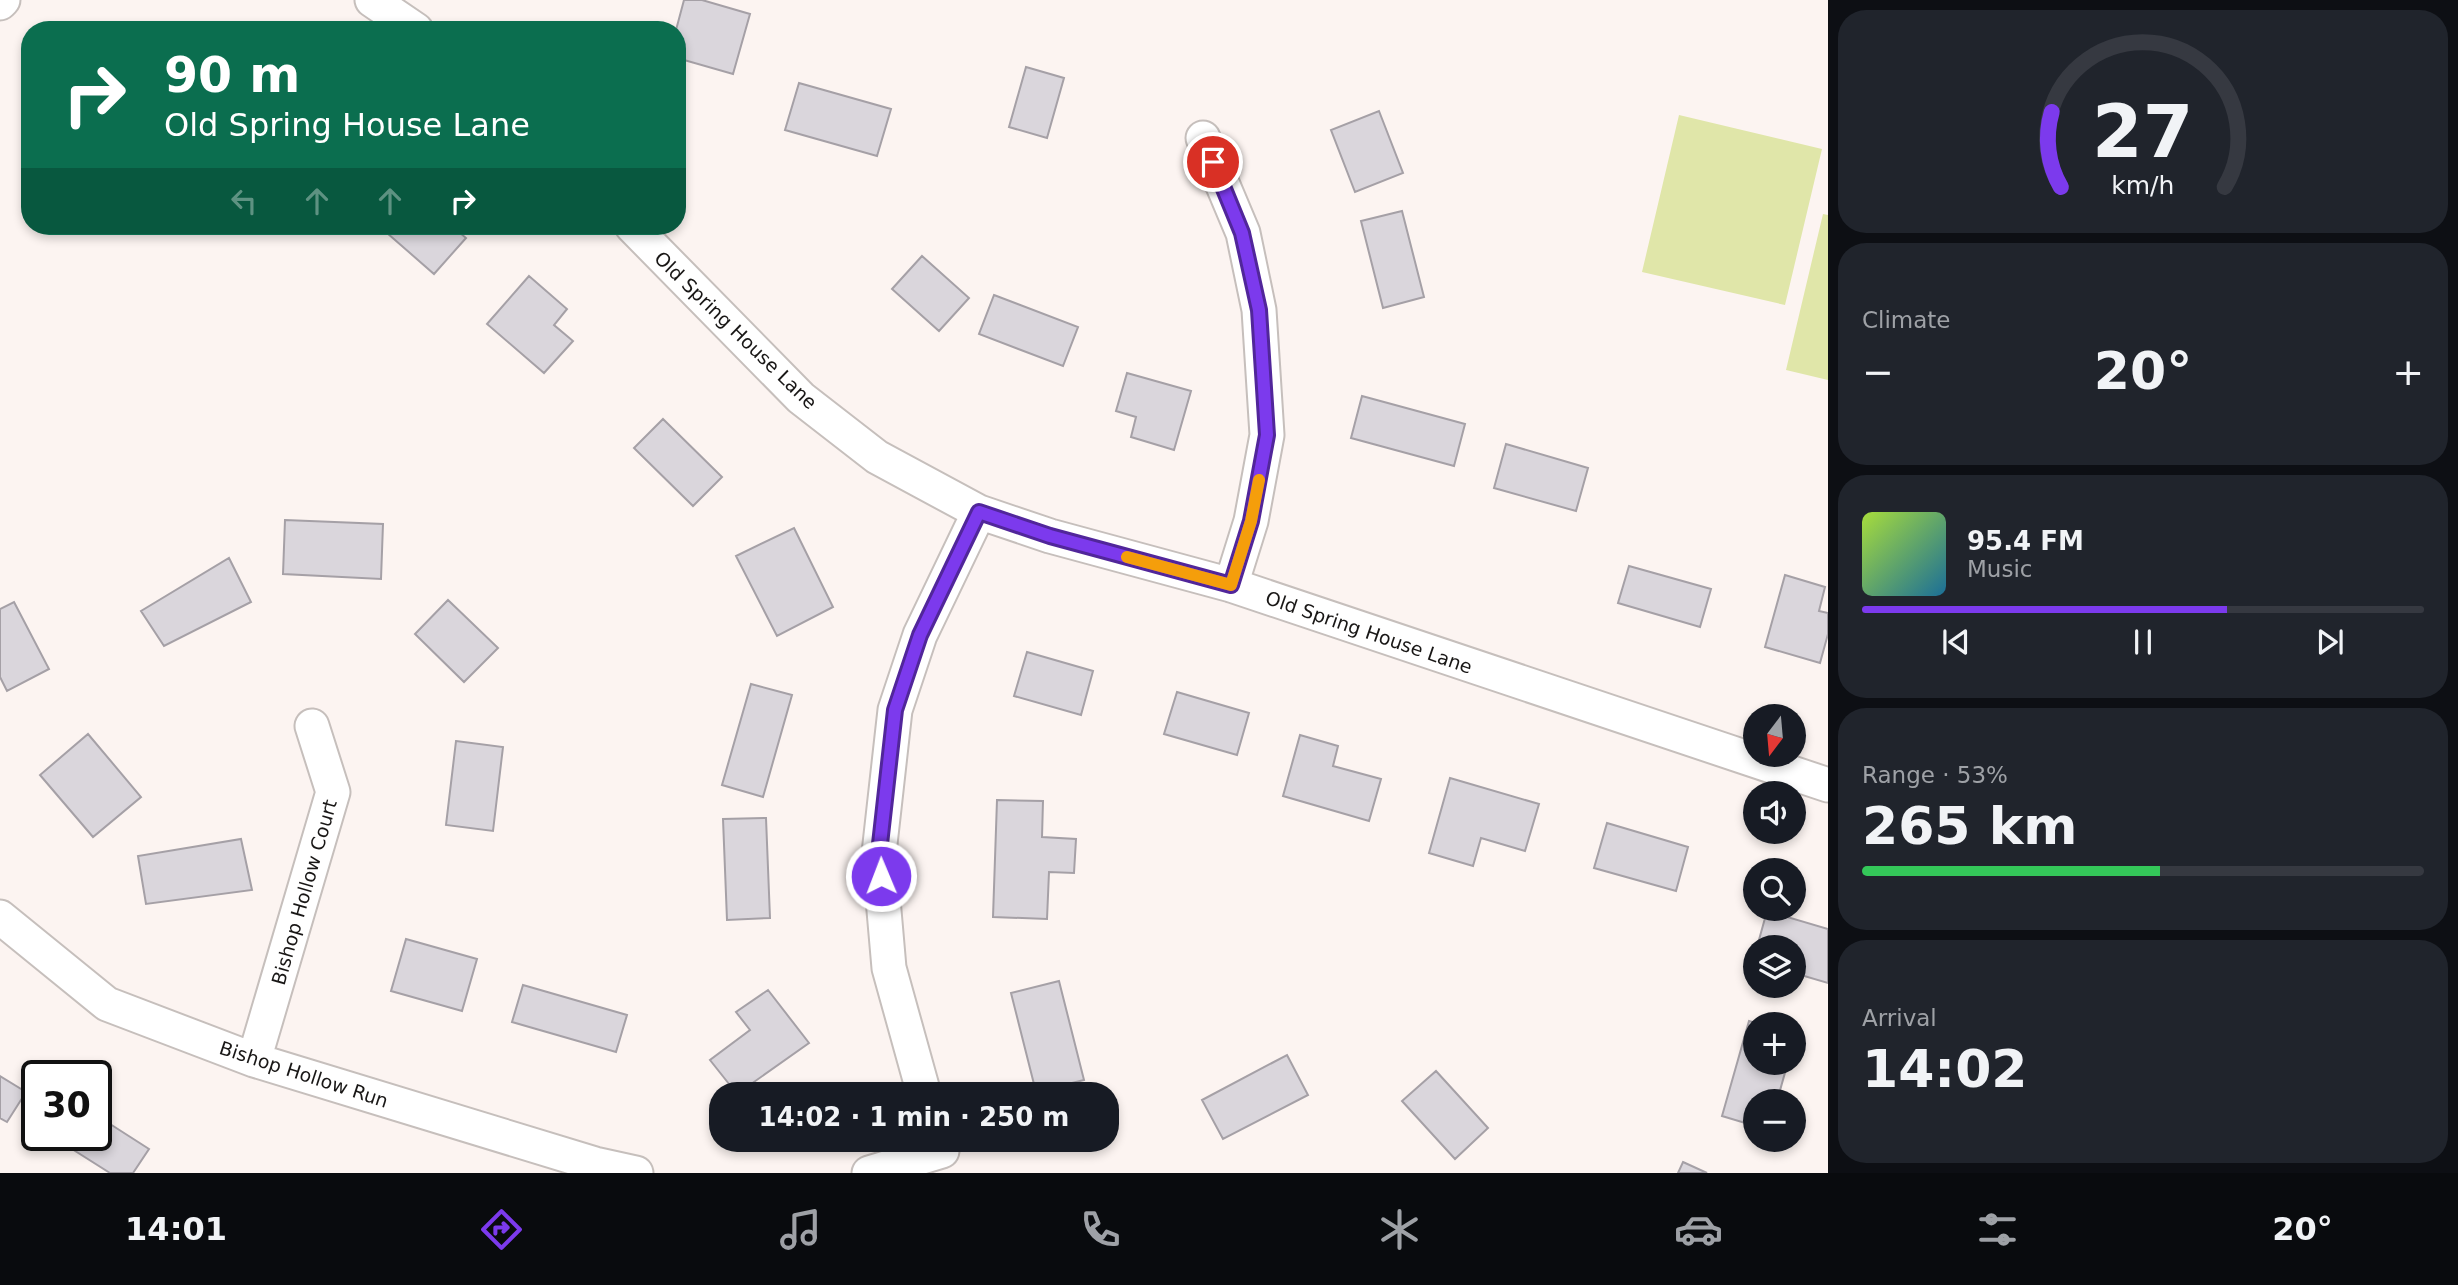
<!DOCTYPE html>
<meta charset="utf-8">
<style>
body{margin:0;font-family:"DejaVu Sans",sans-serif;background:#20242c;color:#f1f3f6;height:100vh;display:flex;flex-direction:column;font-size:26px;white-space:nowrap}
*{box-sizing:border-box;margin:0}
p{font-size:23px;color:#9ea1a6}
.icon{flex:none;width:38px;height:38px;fill:none;stroke:currentColor;stroke-width:2;stroke-linecap:round;stroke-linejoin:round}
.map{position:relative;flex:1;overflow:hidden}
.details{display:flex;flex-direction:column;gap:10px;padding:10px;background:#0d0f14;width:630px}
.details>*{flex:none}
.hud{position:absolute;left:21px;top:21px;width:665px;height:214px;border-radius:28px;box-shadow:0 4px 10px #0003;background:#0b6e4f;color:#fff;overflow:hidden}
.needle{width:46px;rotate:196deg}
.tools{position:absolute;left:1743px;top:704px;display:grid;gap:14px}
.tools a{display:grid;place-items:center;width:63px;height:63px;border-radius:50%;background:#171b24;box-shadow:0 4px 10px #0003;font-size:35px}
.speed{position:absolute;left:21px;top:1060px;display:flex;gap:14px;font-size:35px;font-weight:700;text-align:center}
.speed>*{display:grid;place-content:center;width:91px;height:91px;border-radius:50%;background:#171b24;box-shadow:0 4px 10px #0003;line-height:1}
.speed .limit{border:4px solid #111;border-radius:10px;background:#fff;color:#111}
.pin{position:absolute;display:grid;place-items:center;width:60px;height:60px;color:#fff;margin:-30px;border:4px solid #fff;border-radius:50%;box-shadow:0 2px 7px #0007}
.me{position:absolute;width:77px;margin:-38px;rotate:359deg;stroke-linejoin:round;filter:drop-shadow(0 0 5px #0008)}
.turn{display:flex;align-items:center;gap:24px;height:147px;padding:0 28px;font-size:32px}
.turn .icon{width:91px;height:91px;stroke-width:2.5}
.turn b{display:block;font-size:49px;line-height:60px}
.lanes{display:flex;align-items:center;height:66px;padding:0 28px;background:#0003;justify-content:center;gap:35px;direction:ltr}
.lanes .off{opacity:.35}
.big{font-size:52px;font-weight:800;line-height:1.1}
.details .card{flex:1;display:flex;flex-direction:column;justify-content:center;gap:10px;min-width:0;padding:0 24px;border-radius:28px;background:#20242c}
.details .dial{align-items:center;gap:0}
.dial svg{height:182px;overflow:visible;fill:none;stroke:#363941;stroke-width:7;stroke-linecap:round;text-anchor:middle}
.dial text{fill:#f1f3f6;stroke:none}
.song{display:flex;align-items:center;gap:21px}
.cover{width:84px;height:84px;border-radius:10px;background:linear-gradient(135deg,hsl(80 70% 55%),hsl(200 70% 35%))}
.played{height:7px;border-radius:4px;background:linear-gradient(90deg,#7c3aed 65%,#363941 65%)}
.keys{display:flex;justify-content:space-around;direction:ltr}
.heat{display:flex;justify-content:space-between;align-items:center;font-size:38px;direction:ltr}
.charge{height:10px;border-radius:5px;background:linear-gradient(90deg,#34c759 53%,#363941 0)}
.trip{position:absolute;left:709px;top:1082px;width:410px;height:70px;border-radius:28px;background:#171b24;box-shadow:0 4px 10px #0003;font-weight:800;line-height:70px;text-align:center}
.tabs{display:flex;height:112px;justify-content:space-around;align-items:center;background:#090b0e;color:#9ea1a6}
.tabs .icon{width:49px;height:49px}
.tabs .current{color:#7c3aed}
.tabs b{font-size:32px;color:#f1f3f6}
main{display:flex;flex:1;min-height:0}
.map>svg:first-child{display:block}
</style>
<main>
<div class="map">
<svg width="1828" height="1173" viewBox="0 0 1828 1173">
<rect width="100%" height="100%" fill="#fcf4f1"/>
<path fill="#e0e6a9" d="M1679,115L1822,149L1785,305L1642,272Z
M1823,214L1828,215V380L1786,370Z"/>
<path fill="#dad6dc" stroke="#a5a0a6" stroke-width="2" d="M684,0H702L750,14L733,74L677,58L676,30Z
M1026,67L1064,78L1047,138L1009,127Z
M799,83L891,109L877,156L785,130Z
M1379,111L1403,173L1355,192L1331,130Z
M1402,211L1424,297L1383,308L1361,221Z
M379,226H452L466,238L434,274Z
M922,256L969,298L939,331L892,289Z
M529,276L567,309L554,325L573,341L544,373L487,324Z
M994,295L1078,327L1063,366L979,334Z
M1127,373L1191,391L1174,450L1131,437L1136,417L1116,411Z
M1362,396L1465,424L1454,466L1351,438Z
M663,419L722,477L693,506L634,448Z
M1506,444L1588,468L1576,511L1494,488Z
M285,520L383,524L381,579L283,574Z
M794,528L833,607L777,636L736,556Z
M229,558L251,602L164,646L141,611Z
M1629,566L1711,589L1700,627L1618,603Z
M1785,575L1825,587L1819,611L1828,613V634L1820,663L1765,647Z
M448,600L498,648L464,682L415,634Z
M14,602L49,669L7,691L0,677V609Z
M1027,652L1093,671L1081,715L1014,696Z
M751,684L792,695L763,797L722,785Z
M1177,692L1249,713L1237,755L1164,734Z
M88,734L141,797L93,837L40,775Z
M1300,735L1338,746L1333,766L1381,779L1369,821L1283,796Z
M456,741L503,747L493,831L446,825Z
M1450,778L1539,804L1525,851L1481,838L1473,866L1429,853Z
M997,800L1043,801L1042,837L1076,839L1074,873L1049,872L1047,919L993,917Z
M766,818L770,918L727,920L723,819Z
M1607,823L1688,847L1676,891L1594,868Z
M241,839L252,890L146,904L138,856Z
M1767,911L1828,929V983L1794,973V947H1757Z
M406,939L477,959L462,1011L391,991Z
M1059,981L1084,1080L1036,1092L1011,993Z
M523,985L627,1015L616,1052L512,1022Z
M768,990L809,1043L737,1094L710,1060L750,1030L736,1012Z
M1749,1021L1759,1024H1755V1062H1788L1777,1101H1755V1126L1722,1116Z
M1287,1055L1308,1095L1223,1139L1202,1100Z
M1436,1071L1488,1128L1455,1159L1402,1101Z
M0,1076L26,1092L7,1122L0,1118Z
M96,1115L149,1149L133,1173H110L61,1142L65,1136H96Z
M1683,1162L1707,1173H1678Z"/>
<g fill="none" stroke-linecap="round" stroke-linejoin="round">
<defs>
<path id="minor" d="M372,0L416,30
M0,3L3,0
M1203,138L1243,233L1259,310L1267,435L1251,521L1231,585
M632,226L801,398L877,457L979,512L1050,536L1231,585L1828,785
M0,917L107,1004L254,1060L595,1164L636,1173
M254,1060L333,792L312,726
M924,1094L889,968L879,853L895,710L920,635L979,512
M869,1173L942,1151"/>
</defs>
<use href="#minor" stroke="#c6bfbc" stroke-width="37"/>
<use href="#minor" stroke="#fff" stroke-width="33"/>
</g>
<g fill="none" stroke-linecap="round" stroke-linejoin="round">
<defs>
<path id="route" d="M881,876L879,853L895,710L920,635L979,512L1050,536L1231,585L1251,521L1267,435L1259,310L1242,233L1213,162"/>
</defs>
<use href="#route" stroke="#51269a" stroke-width="18"/>
<use href="#route" stroke="#7c3aed" stroke-width="12"/>
<path stroke="#f59e0b" stroke-width="12" d="M1127,557L1231,585L1251,521L1259,480"/>
</g>
<g text-anchor="middle" dominant-baseline="central" stroke-width="7" stroke-linejoin="round" paint-order="stroke">
<g font-size="19" fill="#191716" stroke="#fff">
<text transform="translate(736 330) rotate(44)">Old Spring House Lane</text>
<text transform="translate(1369 632) rotate(19)">Old Spring House Lane</text>
<text transform="translate(304 892) rotate(-74)">Bishop Hollow Court</text>
<text transform="translate(304 1074) rotate(18)">Bishop Hollow Run</text>
</g>
</g>
</svg>
<div class="tools">
<a><svg class="needle" viewBox="-14 -14 28 28"><path d="M0-13l5 13h-10z" fill="#e53935"/><path d="M0 13l5-13h-10z" fill="#9ea1a6"/></svg></a>
<a><svg class="icon" aria-label="sound" viewBox="0 0 24 24"><path d="M4 9h4l5-4v14l-5-4H4zM17 9q2 3 0 6"/></svg></a>
<a><svg class="icon" aria-label="search" viewBox="0 0 24 24"><circle cx="10" cy="10" r="6"/><path d="M15 15l6 6"/></svg></a>
<a><svg class="icon" aria-label="layers" viewBox="0 0 24 24"><path d="M12 4l9 5-9 5-9-5zM3 14l9 5 9-5"/></svg></a>
<a>+</a>
<a>−</a>
</div>
<div class="speed"><div class="limit">30</div></div>
<div class="pin" style="left:1213px;top:162px;background:#d93025"><svg class="icon" aria-label="arrive" viewBox="0 0 24 24"><path d="M6 21V4h12l-3 4 3 4H6"/></svg></div>
<svg class="me" style="left:881px;top:876px" viewBox="-20 -20 40 40"><circle r="17" fill="#7c3aed" stroke="#fff" stroke-width="3"/><path d="M0-11L8 9 0 5-8 9z" fill="#fff"/></svg>
<div class="trip">14:02 · 1 min · 250 m</div>
<div class="hud">
<div class="turn"><svg class="icon" aria-label="right" viewBox="0 0 24 24"><path d="M7 20v-9h11M14 6l5 5-5 5"/></svg><div><b>90 m</b>Old Spring House Lane</div></div>
<div class="lanes"><svg class="icon off" aria-label="left" viewBox="0 0 24 24"><path d="M17 20v-9H6M10 6l-5 5 5 5"/></svg><svg class="icon off" aria-label="ahead" viewBox="0 0 24 24"><path d="M12 20V5M6 11l6-6 6 6"/></svg><svg class="icon off" aria-label="ahead" viewBox="0 0 24 24"><path d="M12 20V5M6 11l6-6 6 6"/></svg><svg class="icon" aria-label="right" viewBox="0 0 24 24"><path d="M7 20v-9h11M14 6l5 5-5 5"/></svg></div>
</div>
</div>
<section class="details">
<div class="card dial"><svg viewBox="0 0 100 80">
<path d="M14 69A42 42 0 1 1 86 69"/>
<path d="M14 69A42 42 0 0 1 10 36" stroke="#7c3aed"/>
<text x="50" y="56" font-size="32" font-weight="700">27</text>
<text x="50" y="72" font-size="11">km/h</text>
</svg></div>
<div class="card"><p>Climate</p>
<div class="heat"><a>−</a><b class="big">20°</b><a>+</a></div>
</div>
<div class="card">
<div class="song"><i class="cover"></i><div><b>95.4 FM</b><p>Music</p></div></div>
<div class="played"></div>
<div class="keys"><svg class="icon" aria-label="previous" viewBox="0 0 24 24"><path d="M18 5L8 12l10 7zM5 5v14"/></svg><svg class="icon" aria-label="pause" viewBox="0 0 24 24"><path d="M8 5v14M16 5v14"/></svg><svg class="icon" aria-label="next" viewBox="0 0 24 24"><path d="M6 5l10 7-10 7zM19 5v14"/></svg></div>
</div>
<div class="card"><p>Range · 53%</p><b class="big">265 km</b><div class="charge"></div></div>
<div class="card"><p>Arrival</p><b class="big">14:02</b></div>
</section>
</main>
<nav class="tabs">
<b>14:01</b>
<svg class="icon current" aria-label="directions" viewBox="0 0 24 24"><path d="M12 3l9 9-9 9-9-9zM9 14v-3h6M13 9l2 2-2 2"/></svg>
<svg class="icon" aria-label="music" viewBox="0 0 24 24"><path d="M9 18V5l10-2v13"/><circle cx="6" cy="18" r="3"/><circle cx="16" cy="16" r="3"/></svg>
<svg class="icon" aria-label="phone" viewBox="0 0 24 24"><path d="M5 4h4l2 5-3 2q2 4 5 5l2-3 5 2v4C11 20 4 13 5 4z"/></svg>
<svg class="icon" aria-label="climate" viewBox="0 0 24 24"><path d="M12 3v18M4 7l16 10M4 17L20 7"/></svg>
<svg class="icon" aria-label="car" viewBox="0 0 24 24"><path d="M5 17H2v-5l4-1 3-4h7l3 4 3 1v5h-3M9 17h6M6 11h13"/><circle cx="7" cy="17" r="2"/><circle cx="17" cy="17" r="2"/></svg>
<svg class="icon" aria-label="filters" viewBox="0 0 24 24"><path d="M4 7h16M4 17h16"/><circle cx="9" cy="7" r="2"/><circle cx="15" cy="17" r="2"/></svg>
<b>20°</b>
</nav>
